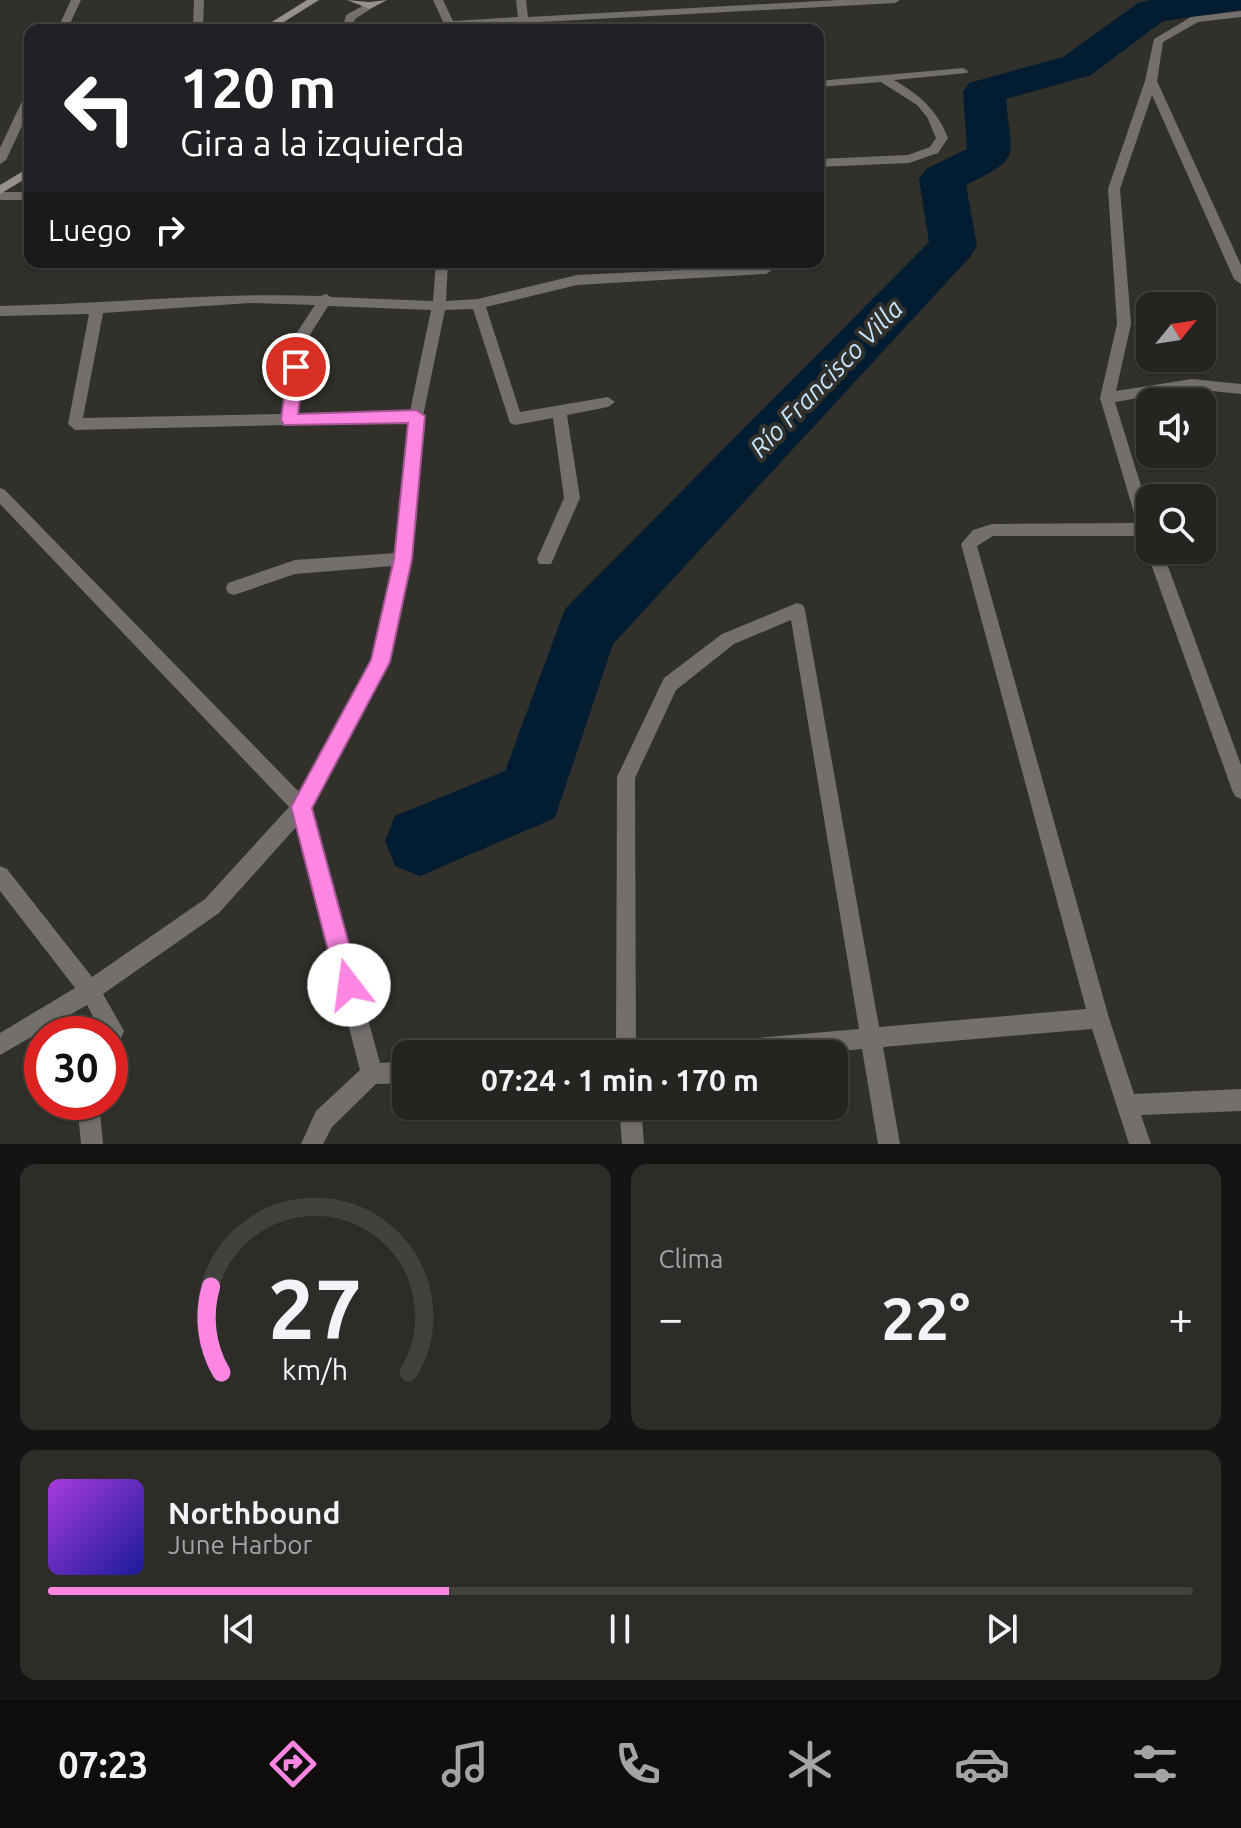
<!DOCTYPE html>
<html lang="es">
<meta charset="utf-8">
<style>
body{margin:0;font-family:Ubuntu,sans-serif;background:#2d2c29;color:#f1f3f6;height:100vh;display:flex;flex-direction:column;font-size:30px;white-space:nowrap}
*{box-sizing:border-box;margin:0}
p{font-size:26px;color:#a3a4a5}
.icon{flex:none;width:44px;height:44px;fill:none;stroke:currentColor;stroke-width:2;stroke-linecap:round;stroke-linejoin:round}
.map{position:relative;height:1144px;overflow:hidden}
.side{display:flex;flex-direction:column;gap:20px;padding:20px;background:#141412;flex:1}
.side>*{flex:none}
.top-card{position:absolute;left:24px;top:24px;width:800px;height:244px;border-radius:16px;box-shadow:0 2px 6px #0004,0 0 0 2px #42413e;background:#202124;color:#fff;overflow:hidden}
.needle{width:52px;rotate:60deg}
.controls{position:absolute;left:1136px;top:292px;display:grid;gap:16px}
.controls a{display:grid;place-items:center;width:80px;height:80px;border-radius:16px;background:#252420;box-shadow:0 2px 6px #0004,0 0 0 2px #42413e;font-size:40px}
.speed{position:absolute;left:24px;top:1016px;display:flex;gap:16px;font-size:40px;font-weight:700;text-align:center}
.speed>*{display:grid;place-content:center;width:104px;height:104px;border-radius:50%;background:#252420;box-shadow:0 2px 6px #0004,0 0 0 2px #42413e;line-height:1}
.speed .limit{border:12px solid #d22;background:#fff;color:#111}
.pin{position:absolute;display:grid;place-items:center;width:68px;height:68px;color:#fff;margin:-34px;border:4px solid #fff;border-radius:50%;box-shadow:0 2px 8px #0007}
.me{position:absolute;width:88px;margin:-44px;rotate:345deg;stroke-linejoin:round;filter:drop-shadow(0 0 6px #0008)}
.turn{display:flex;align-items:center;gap:28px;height:168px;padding:0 24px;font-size:36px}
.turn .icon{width:104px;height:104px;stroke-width:2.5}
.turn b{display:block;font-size:56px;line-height:68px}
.then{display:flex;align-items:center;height:76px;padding:0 24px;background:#0003;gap:16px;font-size:30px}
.big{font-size:60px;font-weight:600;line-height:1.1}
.side .tile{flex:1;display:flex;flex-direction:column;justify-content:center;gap:12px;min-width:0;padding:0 28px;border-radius:16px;background:#2d2c29}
.side .dial{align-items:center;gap:0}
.dial svg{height:208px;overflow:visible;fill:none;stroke:#42413e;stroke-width:7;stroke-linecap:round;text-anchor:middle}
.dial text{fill:#f1f3f6;stroke:none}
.song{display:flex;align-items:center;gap:24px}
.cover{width:96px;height:96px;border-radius:12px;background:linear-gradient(135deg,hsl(280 70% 55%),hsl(240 70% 35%))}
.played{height:8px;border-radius:4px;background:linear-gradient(90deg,#fd86e2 35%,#42413e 35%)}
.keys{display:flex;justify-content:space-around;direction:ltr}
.heat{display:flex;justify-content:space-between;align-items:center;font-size:44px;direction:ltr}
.side .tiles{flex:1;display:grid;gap:20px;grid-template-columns:1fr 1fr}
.tile:last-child{grid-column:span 2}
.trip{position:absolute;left:392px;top:1040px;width:456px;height:80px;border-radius:16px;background:#252420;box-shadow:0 2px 6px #0004,0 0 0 2px #42413e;font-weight:600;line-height:80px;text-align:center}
.tabs{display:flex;height:128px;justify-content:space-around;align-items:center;background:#0f0e0d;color:#a3a4a5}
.tabs .icon{width:56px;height:56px}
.tabs .on{color:#fd86e2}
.tabs b{font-size:36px;color:#f1f3f6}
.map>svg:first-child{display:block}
</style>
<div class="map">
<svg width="1241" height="1144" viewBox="0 0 1241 1144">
<rect width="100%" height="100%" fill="#31302b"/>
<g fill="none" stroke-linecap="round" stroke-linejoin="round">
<path fill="#021d31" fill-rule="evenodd" d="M1150,0H1241V10L1163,21L1091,75L1006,99C1011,160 1023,157 966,185L977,246L970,257L613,644L555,818L420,876L395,866L385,841L395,816L505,771L565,609L929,242L919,179L926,169L967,149L963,92L969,83L1063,57L1138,3Z"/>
<path fill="#726f6d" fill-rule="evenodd" d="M71,0H81L67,30H57Z
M194,0H204L203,25L208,30H197L193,26Z
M433,0H443L453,21L518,17L516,0H526L528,17L838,0H900L895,3L449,27L444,24Z
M366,4L375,6L355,19L352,30H342L346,15Z
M1241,11V17L1198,22L1163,42L1157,81L1241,265V284L1234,279L1152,95L1120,189L1131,324L1116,391L1192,379L1241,384V394L1192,389L1115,402L1150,515V543L1143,542L1141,536H993L977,546L1109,1018L1134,1094L1241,1089V1111L1141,1115L1151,1144H1129L1092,1029L883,1047L900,1144H878L862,1049L807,1054H679L682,1047L689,1044L859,1029L791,620L734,644L676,690L635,778L636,1054H616L617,777L664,678L722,634L797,603L803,605L805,610L879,1027L1086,1009L961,544L973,530L992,524L1137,523L1100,398L1117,324L1108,189L1145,81L1154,39L1191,17Z
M963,68L968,71L967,73L894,80C920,95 937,110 948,138L938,153L909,163L818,167V159L908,155L930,147L936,138L927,117L917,105L881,82L818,87V81Z
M30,94V109L6,160L0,164V148L24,97Z
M0,192H30V200H0Z
M436,262H448L446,301L478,299L577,275L766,266L772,270L766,274L577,285L486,307L520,412L608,397L615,402L608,407L567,415L580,498L551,564H539L537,559L564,498L553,418L515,425L510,423L473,309L445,310L423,416L411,559L388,662L310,808L380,1063L406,1061V1083L376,1084L332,1127L323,1144H301L316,1111L360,1070L297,826L219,913L103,994L124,1031L117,1048L110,1051V1034H102L87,1005L0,1055V1033L75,988L0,891V866L7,869L92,977L205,899L289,807L0,504V488L5,490L299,792L372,660L393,566L295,574L234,595L228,593L226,588L228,583L295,560L396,553L408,422L75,430L68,424L89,314L0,316V306C107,304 214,292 321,296L326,294L331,297L433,301ZM250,303L315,305L292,340L283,414L83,418L103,313ZM328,306L431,310L410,411L297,413L306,341Z
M1150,545V550H1162L1241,765V799L1235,796L1232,790L1146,550Z
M77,1102H99L103,1144H81Z
M619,1106H641L644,1144H622Z"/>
<path fill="#96918f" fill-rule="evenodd" d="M307,0H319L271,30H259Z
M347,0L369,2L387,0L370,9Z
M30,167V176L0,194V185Z"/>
</g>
<path fill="#fd86e2" stroke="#a45793" stroke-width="2" d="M296,361L304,367L298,414L416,410L425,416L412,559L390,662L312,808L360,985L357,993L349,997L341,993L337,985L291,807L371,660L394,559L408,423L284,425L281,420L288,367Z"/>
<g text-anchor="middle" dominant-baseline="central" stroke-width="8" stroke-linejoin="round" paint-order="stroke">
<g font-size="26" font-style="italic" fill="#c5e4fe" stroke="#31302b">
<text transform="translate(826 378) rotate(-46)">Río Francisco Villa</text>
</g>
</g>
</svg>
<div class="controls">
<a><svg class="needle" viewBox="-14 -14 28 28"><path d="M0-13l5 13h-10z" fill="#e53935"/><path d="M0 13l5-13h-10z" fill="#a3a4a5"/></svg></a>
<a><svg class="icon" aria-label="sound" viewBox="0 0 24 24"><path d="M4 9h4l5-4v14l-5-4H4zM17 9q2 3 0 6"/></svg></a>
<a><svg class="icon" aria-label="search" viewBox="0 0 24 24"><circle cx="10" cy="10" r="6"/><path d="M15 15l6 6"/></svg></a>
</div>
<div class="speed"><div class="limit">30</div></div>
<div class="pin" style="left:296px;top:367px;background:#d93025"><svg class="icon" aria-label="arrive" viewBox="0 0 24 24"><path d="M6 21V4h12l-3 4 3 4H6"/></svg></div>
<svg class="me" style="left:349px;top:985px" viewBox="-20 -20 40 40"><circle r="19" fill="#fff"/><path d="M0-13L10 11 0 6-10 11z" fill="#fd86e2"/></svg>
<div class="trip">07:24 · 1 min · 170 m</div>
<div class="top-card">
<div class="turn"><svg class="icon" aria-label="left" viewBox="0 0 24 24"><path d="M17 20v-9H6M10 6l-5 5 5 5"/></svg><div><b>120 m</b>Gira a la izquierda</div></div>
<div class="then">Luego<svg class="icon" aria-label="right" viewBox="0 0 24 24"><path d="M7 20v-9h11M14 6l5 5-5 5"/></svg></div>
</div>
</div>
<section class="side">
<div class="tiles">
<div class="tile dial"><svg viewBox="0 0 100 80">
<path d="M14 69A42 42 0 1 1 86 69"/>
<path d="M14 69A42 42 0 0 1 10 36" stroke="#fd86e2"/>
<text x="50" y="56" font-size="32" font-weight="700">27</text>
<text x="50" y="72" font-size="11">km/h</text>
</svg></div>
<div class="tile"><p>Clima</p>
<div class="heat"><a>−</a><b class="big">22°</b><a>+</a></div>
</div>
<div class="tile">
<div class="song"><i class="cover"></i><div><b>Northbound</b><p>June Harbor</p></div></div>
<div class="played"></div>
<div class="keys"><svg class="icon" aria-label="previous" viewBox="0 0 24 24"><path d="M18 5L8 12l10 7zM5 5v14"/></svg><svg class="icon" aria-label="pause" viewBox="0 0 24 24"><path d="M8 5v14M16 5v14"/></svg><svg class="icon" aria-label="next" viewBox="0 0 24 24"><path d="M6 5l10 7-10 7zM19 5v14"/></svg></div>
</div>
</div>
</section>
<nav class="tabs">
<b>07:23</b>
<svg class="icon on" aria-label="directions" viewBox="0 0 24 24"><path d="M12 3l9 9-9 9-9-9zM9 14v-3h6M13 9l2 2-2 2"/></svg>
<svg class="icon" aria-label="music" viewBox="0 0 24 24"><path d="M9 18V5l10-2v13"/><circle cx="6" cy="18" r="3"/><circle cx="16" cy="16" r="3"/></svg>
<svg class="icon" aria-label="phone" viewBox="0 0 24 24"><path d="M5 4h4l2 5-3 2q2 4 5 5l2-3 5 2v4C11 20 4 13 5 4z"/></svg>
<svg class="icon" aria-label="climate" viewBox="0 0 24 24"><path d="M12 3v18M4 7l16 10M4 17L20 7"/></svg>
<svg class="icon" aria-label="car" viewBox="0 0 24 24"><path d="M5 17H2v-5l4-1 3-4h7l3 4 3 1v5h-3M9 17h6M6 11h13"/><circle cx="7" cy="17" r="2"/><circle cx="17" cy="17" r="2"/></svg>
<svg class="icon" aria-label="filters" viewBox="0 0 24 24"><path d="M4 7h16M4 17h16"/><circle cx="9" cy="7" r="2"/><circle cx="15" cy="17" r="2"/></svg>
</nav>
